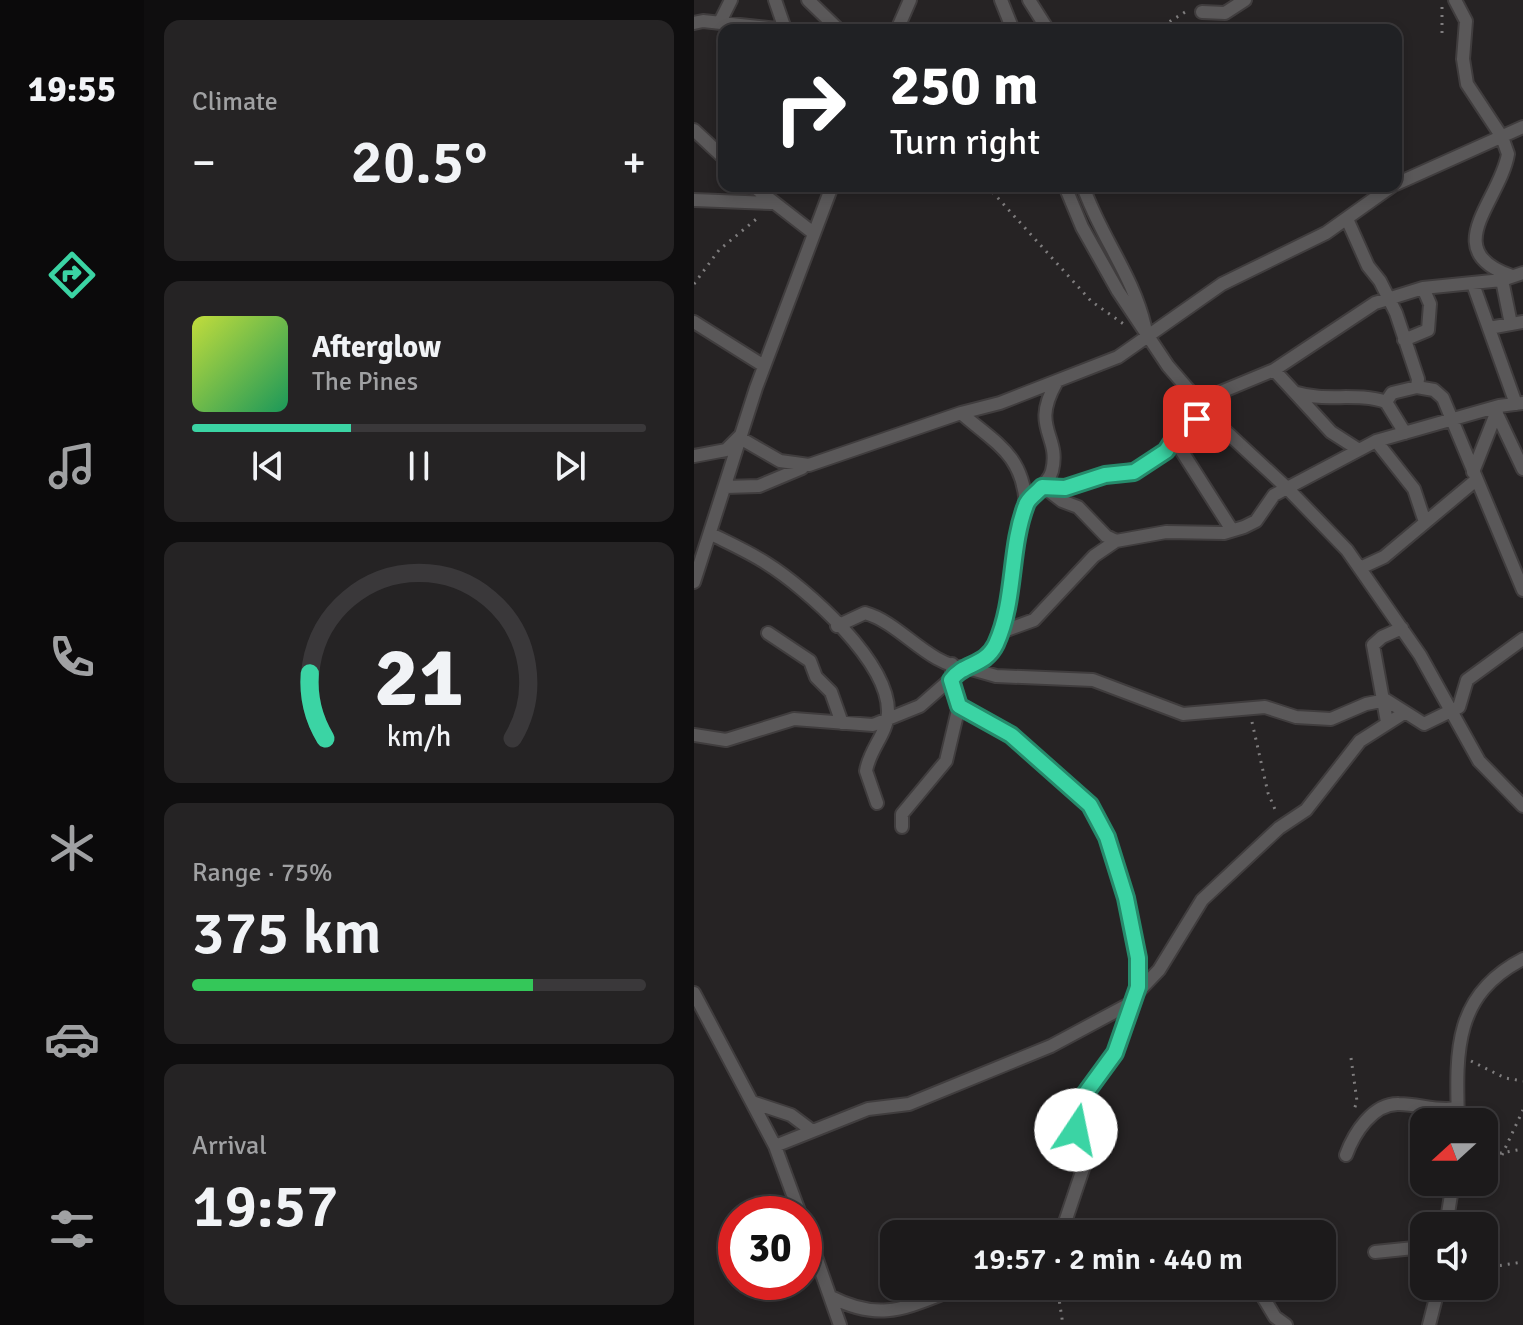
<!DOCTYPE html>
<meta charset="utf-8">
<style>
body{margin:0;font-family:Signika,sans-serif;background:#252324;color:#f1f3f6;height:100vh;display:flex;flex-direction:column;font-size:30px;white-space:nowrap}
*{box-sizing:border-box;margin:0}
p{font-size:26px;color:#a0a1a3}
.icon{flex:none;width:44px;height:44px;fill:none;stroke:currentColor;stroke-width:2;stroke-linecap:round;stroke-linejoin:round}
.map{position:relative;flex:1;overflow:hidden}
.drawer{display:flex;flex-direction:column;gap:20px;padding:20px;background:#0f0e0f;width:550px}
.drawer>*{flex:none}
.guide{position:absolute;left:24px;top:24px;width:684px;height:168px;border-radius:16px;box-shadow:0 4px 12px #0003,0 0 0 2px #3a383a;background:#202124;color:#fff;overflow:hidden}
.needle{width:52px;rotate:249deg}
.buttons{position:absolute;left:716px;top:1108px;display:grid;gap:16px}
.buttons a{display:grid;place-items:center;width:88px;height:88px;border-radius:16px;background:#1c1a1b;box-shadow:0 4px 12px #0003,0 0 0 2px #3a383a;font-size:40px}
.speed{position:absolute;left:24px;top:1196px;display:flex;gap:16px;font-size:40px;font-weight:700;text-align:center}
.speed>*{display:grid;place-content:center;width:104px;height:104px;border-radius:50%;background:#1c1a1b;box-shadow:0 4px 12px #0003,0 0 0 2px #3a383a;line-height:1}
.speed .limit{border:12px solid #d22;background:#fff;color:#111}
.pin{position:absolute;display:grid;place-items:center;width:68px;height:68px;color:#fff;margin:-34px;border-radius:16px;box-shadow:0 4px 12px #0006}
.me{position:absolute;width:88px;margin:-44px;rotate:11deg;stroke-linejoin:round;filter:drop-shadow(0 0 6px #0008)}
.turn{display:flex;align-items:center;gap:28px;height:168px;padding:0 40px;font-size:36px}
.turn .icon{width:104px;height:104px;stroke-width:2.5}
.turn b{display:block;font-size:56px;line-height:68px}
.big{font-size:60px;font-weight:600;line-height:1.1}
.drawer .card{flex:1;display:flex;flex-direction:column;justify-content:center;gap:12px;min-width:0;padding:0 28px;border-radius:16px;background:#252324}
.drawer .dial{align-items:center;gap:0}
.dial svg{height:208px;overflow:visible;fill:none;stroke:#3a383a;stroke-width:7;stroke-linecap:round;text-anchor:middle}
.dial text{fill:#f1f3f6;stroke:none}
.song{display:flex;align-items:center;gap:24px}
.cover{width:96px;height:96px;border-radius:12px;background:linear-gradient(135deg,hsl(70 70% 55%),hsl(150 70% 35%))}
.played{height:8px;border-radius:4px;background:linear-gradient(90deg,#3bd4a4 35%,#3a383a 35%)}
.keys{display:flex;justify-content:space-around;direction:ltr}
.heat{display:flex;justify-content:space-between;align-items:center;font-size:44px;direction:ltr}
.charge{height:12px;border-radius:6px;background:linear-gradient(90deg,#34c759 75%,#3a383a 0)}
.trip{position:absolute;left:186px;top:1220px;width:456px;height:80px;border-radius:16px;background:#1c1a1b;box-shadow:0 4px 12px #0003,0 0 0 2px #3a383a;font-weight:600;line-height:80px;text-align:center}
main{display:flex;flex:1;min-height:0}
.dock{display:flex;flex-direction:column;width:144px;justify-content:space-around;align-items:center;background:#0b0a0b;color:#a0a1a3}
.dock .icon{width:56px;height:56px}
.dock .on{color:#3bd4a4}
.dock b{font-size:36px;color:#f1f3f6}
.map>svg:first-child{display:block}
</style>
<main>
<nav class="dock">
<b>19:55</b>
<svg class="icon on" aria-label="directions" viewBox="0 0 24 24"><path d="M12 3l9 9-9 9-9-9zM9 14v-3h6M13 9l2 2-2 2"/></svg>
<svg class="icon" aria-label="music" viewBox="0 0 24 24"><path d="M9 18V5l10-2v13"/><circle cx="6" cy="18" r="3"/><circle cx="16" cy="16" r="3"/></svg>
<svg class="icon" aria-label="phone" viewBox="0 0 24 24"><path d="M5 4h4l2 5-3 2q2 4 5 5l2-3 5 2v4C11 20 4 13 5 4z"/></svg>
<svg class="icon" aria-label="climate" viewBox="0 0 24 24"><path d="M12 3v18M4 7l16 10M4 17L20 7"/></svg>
<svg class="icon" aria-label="car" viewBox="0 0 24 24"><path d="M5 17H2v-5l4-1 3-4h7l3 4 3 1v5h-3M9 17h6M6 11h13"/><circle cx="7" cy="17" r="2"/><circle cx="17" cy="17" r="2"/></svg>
<svg class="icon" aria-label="filters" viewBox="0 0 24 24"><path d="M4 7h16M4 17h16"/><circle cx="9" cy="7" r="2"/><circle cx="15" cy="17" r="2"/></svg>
</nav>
<section class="drawer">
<div class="card"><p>Climate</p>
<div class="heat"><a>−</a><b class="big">20.5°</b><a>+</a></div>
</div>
<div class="card">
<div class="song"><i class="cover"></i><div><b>Afterglow</b><p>The Pines</p></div></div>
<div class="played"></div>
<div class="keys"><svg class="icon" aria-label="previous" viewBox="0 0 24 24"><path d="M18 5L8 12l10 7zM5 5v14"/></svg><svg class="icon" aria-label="pause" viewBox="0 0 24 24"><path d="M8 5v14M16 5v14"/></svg><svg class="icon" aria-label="next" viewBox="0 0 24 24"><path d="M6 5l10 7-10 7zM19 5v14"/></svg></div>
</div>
<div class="card dial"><svg viewBox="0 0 100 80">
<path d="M14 69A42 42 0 1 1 86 69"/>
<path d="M14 69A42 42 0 0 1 8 44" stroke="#3bd4a4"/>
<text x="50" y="56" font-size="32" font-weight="700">21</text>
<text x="50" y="72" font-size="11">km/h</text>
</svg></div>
<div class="card"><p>Range · 75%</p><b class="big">375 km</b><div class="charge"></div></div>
<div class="card"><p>Arrival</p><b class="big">19:57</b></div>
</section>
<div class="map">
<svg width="829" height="1325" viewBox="0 0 829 1325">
<rect width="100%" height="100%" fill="#262324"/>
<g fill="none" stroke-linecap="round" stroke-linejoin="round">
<defs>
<path id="minor" d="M81,0L91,29
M114,0L145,30
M307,0L319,30
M335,0L354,30
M761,0L772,21L769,59L773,84L808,137L814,154C806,201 743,251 818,276
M508,12L531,13L551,0
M26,22L37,0
M0,23L9,21L92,30
M203,30L216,0
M0,130L30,158
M702,184L829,127
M59,186L118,232
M371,186L388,227L424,291L474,366L526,426L593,488L653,550L726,655L785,761L829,806
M389,186C406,236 439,275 451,327
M0,200L77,203
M653,219L674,266L686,281L702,313L724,379L723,387L698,393L692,402
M808,280L817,324
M779,284L822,404
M0,322L70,366
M795,328L829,322
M710,340L734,330L736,304L729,288
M580,370L637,432L665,450
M723,387L740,390L749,398L829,590
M603,393C632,402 663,392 692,402L711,433
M802,412L829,469
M267,413C301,443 329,454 332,505
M46,438L86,461L115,465L267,413L306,403L424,357L528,284L632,233L698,186
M480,439L538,530
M682,441L720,489L731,522
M0,456L32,450L46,436
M779,472L805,406
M31,487L65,486L108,468
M351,488L368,501L384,507L412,536L422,541
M356,490L450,467L472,451L483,434L503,419L522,394L580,370L681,303L729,288L808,280L829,273
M17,534C35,543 55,552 72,563C112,588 196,662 194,713C193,734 175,750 172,771L183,803
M666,568L690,557L782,480
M0,582L62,388L138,186
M143,626L171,613C207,623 234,666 273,668C320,670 318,536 332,504C338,491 354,486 358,471C367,435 336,429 362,383
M307,632L340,620L400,556L422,541L472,532L530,533L550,527L562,521L580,495L682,441L805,406L829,403
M74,633L116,661L122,677L137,692L148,723
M258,664V691L265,706L317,735L396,805L413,837L432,898L444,958V987L421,1053L383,1105L380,1123L393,1147V1157L367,1234
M274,668L302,676L399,680L489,714L571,707L602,717L637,719L672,704L692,700L730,724L765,707L773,680L829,639
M693,722L679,645L688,637L708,628
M0,735L32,740L100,719L179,725L226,706L259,677
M208,827V814L252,761L265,706
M0,993L81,1146L106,1214
M441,995L465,970L508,900L585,828L612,810L666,741L710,713
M58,1102L97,1115L117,1130
M764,1122C762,1052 759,995 829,959
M81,1146L174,1109L215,1104L357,1046L439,1002
M652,1155C660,1133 679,1103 705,1104C726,1104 743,1112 763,1108
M110,1223L146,1325
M752,1226L759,1182
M681,1252L730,1247
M566,1292L581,1317L592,1325
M137,1297C192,1325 217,1304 270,1286
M735,1325L745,1286"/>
</defs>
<use href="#minor" stroke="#403d3e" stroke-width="16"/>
<path stroke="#7f7d7e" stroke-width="3" stroke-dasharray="2 6" stroke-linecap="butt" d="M462,30L496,9
M748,33V5
M293,186L397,301L431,325
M0,284L25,250L66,216
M558,722L574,793L583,814
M657,1058L663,1101L659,1113
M777,1061L811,1078L829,1081
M808,1155L829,1110
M790,1156L829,1149
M790,1268L829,1262
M363,1286L369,1325"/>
<use href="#minor" stroke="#5a5859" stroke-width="12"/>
</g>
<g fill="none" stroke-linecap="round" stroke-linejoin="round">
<defs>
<path id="route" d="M382,1130L383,1105L421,1053L444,987V958L432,898L413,837L396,805L317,735L265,706L257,680C270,662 291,667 302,644C322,600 315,549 332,505C334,498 343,493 348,487L371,488L411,475L440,472L472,451L483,434L503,419"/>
</defs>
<use href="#route" stroke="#268a6b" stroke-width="20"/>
<use href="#route" stroke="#3bd4a4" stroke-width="14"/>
</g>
</svg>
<div class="buttons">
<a><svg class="needle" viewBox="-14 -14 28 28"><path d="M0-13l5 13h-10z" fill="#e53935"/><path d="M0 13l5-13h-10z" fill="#a0a1a3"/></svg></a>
<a><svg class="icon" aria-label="sound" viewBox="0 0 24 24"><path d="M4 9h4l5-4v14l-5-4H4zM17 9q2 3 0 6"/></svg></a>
</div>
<div class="speed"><div class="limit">30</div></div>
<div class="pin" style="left:503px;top:419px;background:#d93025"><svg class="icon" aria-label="arrive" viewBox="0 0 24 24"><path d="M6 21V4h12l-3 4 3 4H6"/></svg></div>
<svg class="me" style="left:382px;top:1130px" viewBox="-20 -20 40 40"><circle r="19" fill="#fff"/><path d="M0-13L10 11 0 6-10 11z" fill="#3bd4a4"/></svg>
<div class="trip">19:57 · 2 min · 440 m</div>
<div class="guide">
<div class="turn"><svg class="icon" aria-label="right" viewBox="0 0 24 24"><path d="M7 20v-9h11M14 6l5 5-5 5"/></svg><div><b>250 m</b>Turn right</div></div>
</div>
</div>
</main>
